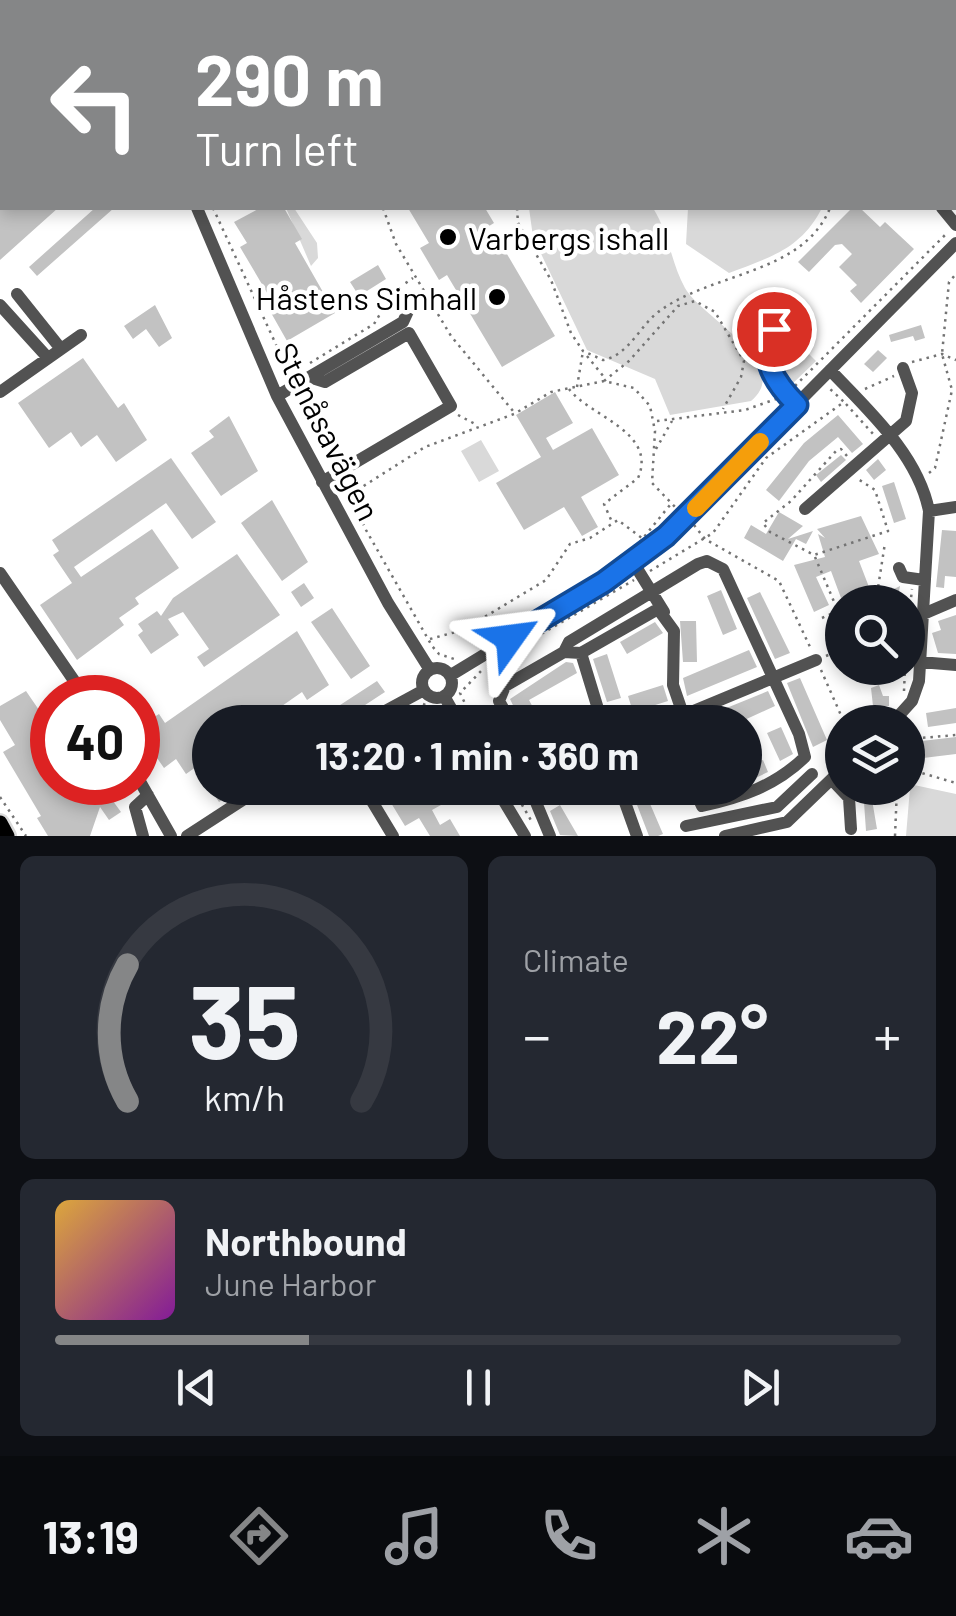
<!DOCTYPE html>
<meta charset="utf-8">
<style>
body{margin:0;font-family:Barlow,sans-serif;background:#242831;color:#f1f3f6;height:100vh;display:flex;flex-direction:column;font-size:38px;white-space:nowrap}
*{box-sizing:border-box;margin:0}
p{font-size:32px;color:#9ea1a6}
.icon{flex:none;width:55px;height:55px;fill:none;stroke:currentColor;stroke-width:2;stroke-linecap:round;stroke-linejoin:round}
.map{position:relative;height:836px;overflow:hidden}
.details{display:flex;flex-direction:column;gap:20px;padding:20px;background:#0d0f14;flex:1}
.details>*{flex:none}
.banner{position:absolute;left:0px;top:0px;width:958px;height:210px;box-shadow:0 5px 15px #0003;background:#858687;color:#fff;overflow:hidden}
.tools{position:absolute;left:825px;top:585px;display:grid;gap:20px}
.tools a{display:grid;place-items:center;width:100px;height:100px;border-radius:50%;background:#171b24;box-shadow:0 5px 15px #0003;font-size:50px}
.speed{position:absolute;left:30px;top:675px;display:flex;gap:20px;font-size:50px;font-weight:700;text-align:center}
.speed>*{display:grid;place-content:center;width:130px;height:130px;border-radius:50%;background:#171b24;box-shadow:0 5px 15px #0003;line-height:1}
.speed .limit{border:15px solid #d22;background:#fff;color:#111}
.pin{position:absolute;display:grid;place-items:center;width:85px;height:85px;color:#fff;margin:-42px;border:5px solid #fff;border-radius:50%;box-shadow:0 2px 10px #0007}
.me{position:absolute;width:110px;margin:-55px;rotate:59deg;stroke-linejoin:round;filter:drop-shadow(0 0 8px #0008)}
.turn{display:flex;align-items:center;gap:35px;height:210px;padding:0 30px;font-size:45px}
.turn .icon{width:130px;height:130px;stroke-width:2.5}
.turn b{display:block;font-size:70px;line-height:85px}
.big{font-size:75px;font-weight:700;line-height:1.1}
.details .card{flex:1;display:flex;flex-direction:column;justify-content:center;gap:15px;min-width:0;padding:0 35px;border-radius:15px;background:#242831}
.details .dial{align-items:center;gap:0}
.dial svg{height:260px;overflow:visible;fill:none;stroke:#363941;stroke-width:7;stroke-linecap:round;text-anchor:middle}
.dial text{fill:#f1f3f6;stroke:none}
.song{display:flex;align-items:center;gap:30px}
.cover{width:120px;height:120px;border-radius:15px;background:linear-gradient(135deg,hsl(40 70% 55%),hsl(290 70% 35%))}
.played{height:10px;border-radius:5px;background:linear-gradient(90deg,#858687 30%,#363941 30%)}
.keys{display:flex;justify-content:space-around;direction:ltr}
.heat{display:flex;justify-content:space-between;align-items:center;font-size:55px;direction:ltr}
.details .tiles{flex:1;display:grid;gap:20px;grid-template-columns:1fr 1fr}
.card:last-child{grid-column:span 2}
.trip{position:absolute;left:192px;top:705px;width:570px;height:100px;border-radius:50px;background:#171b24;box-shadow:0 5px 15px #0003;font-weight:700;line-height:100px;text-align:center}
.menu{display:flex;height:160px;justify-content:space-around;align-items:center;background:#090b0e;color:#9ea1a6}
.menu .icon{width:70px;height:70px}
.menu .selected{color:#858687}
.menu b{font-size:45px;color:#f1f3f6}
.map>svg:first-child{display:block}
</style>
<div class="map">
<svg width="956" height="836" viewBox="0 0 956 836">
<rect width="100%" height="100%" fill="#fff"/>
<path fill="#d9d9d9" d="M153,0H465L154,2Z
M286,208H294L317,243L318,258L311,266Z
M529,208H653C669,233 671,263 685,288C701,317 795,365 751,401L670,415L655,379L587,350L533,237Z
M688,208H822C801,249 771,257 729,273L686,244Z
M783,328L816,361L789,387C775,367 770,350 783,328Z
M481,440L499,471L479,482L461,451Z
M914,785L956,794V836H906L910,788Z"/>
<path fill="#c2c2c2" d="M0,208H58L0,260Z
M95,208H114L37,276L29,267Z
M260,208H284L302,239L295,243L335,313L287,341L270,311L276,308L240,247L247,243L234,222Z
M408,208H485L494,223L481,231L495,254L504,249L555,336L502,367L447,275L439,280L420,248L429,243Z
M852,208H860L880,227L885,222L914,249L861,303L850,291L857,285L839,267L852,254L842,244L835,245L809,272L798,262Z
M378,265L386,279L359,296L350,282Z
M155,305L172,338L159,347L146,329L133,339L124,326Z
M921,325L925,338L915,341L913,336L891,342L889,335Z
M878,350L887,358L873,372L864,364Z
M83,358L118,408L124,403L147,440L116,462L97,435L81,447L71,432L49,448L18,403Z
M555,392L573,423L546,438L553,450L592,428L619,475L581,497L598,527L582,536L564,507L524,530L496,483L541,457L516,415Z
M838,415L863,444L852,453L838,437L809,461L779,501L766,490L804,443Z
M229,416L258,471L221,496L191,453L214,437L209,431Z
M841,455L846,460L821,482L816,475Z
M171,458L216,522L192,539L166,503L74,567L81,577L152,529L179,568L135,598L139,604L119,618L124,625L77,660L40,605L72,583L53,555L59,551L52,540Z
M878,459L886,470L874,480L866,470Z
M894,482L906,519L894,523L882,486Z
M272,500L308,562L282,581L241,523Z
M779,512L803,526L788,539L813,531L806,544L796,539L783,561L744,538L751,525L766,534Z
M861,516L879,554L859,561L869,587L841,598L831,571L816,577L829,605L814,612L794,565L825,557L818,534L825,538L817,529Z
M942,530L956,531V577L945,576L944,588L936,587Z
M237,554L280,615L204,667L197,657L209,649L183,612L168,619L179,635L151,654L138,635L143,631L138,624L157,611L161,616L173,598Z
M304,583L314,598L301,607L291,592Z
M900,586L897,602H864L888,592Z
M721,590L737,629L723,635L707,596Z
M760,592L790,653L775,659L747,598Z
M332,608L370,666L351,679L311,622Z
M956,615V654L938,653L932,633L941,630L938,621Z
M696,621L697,662H683L680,621Z
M655,622L663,633L627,654L620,642Z
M297,631L329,685L307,700L302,692L259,722H210V757L186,774L176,759L164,768L139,732L148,721L159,714L165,723Z
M749,650L757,667L687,696L683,678Z
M607,654L621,698L607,702L593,659Z
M566,662L573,663L577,673L529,700L536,713L586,705L592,722H546V716L521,722L510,699Z
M800,678L827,740L813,747L787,683Z
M377,681L385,692L339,722H314Z
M663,685L668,701L633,712L628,696Z
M879,685L883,696H889V706H873L871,688Z
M26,691L52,729V782H99L121,812L109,820L100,807L90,836H48L37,818L41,816L3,752L15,745L0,720V706Z
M768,691L775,706L740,722H692Z
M956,708V723L928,727L926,713Z
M781,727L793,754L780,761L767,733Z
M956,737V754L915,759L913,742Z
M763,760L768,772L745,783V767Z
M215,788H241L219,802L211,790Z
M382,788H398L404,798L431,788L441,805L432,810L440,825L450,819L460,836H430L419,818L405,826Z
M863,788H870L877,829L866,831Z
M645,792L663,834L658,836H649L634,797Z
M560,805L578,836L560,835L550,811Z"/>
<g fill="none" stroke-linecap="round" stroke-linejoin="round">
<defs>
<path id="major" d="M0,823L7,836"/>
</defs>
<use href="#major" stroke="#dbdbdb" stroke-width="20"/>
<path stroke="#747474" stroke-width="2.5" stroke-dasharray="2.5 5" stroke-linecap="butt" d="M127,0L128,2
M347,0V2
M932,0L934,2
M604,2L609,0
M955,27L956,28
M213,208L291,377
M383,208L396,244L451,336L513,411
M517,208L518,223L551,280L571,333L583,351L603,360C630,355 640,324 661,310C714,272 803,274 830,208
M587,356L604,377
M912,362L942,354L956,360
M310,363L374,324L394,291L413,278
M604,381L629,361L678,306L695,301L715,312L744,361L741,377L723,409
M795,386L948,232
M577,387L583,351
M569,389C589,416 658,432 638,478L604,504L612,522
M865,389L894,376
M299,393L334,461
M846,404L874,435
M458,415L477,425
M657,421L745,410L776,399
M656,449L672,421
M847,456L841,449L836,451L791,501L763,523L770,532L814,555L888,531L875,490L858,479
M929,473L935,468L952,390L942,354L949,282L956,274
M344,482L366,530L432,646L439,654L457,660
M351,494L425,447L514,414L551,392L604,381L634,388L650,406L655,431L652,483L678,510
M694,525L705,539L779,581L811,649
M635,548L670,505
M815,557L838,611
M650,571L713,533L766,458L844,402L829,388
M856,602L877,594L885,543
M822,618L842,609
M908,627L912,589
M430,639L463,630L546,580L570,544L590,538L618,520L642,538
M826,656L842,649
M490,664L634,580
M821,670L844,722
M904,691L905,668
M423,704L442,711
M474,722L460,693L483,669
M908,739L956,735
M908,769L956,783
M0,797L26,836
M518,798L532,822
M895,836L897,788"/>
<path stroke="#525252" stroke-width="12" d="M114,0L115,2
M955,89H956
M955,145L956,144
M197,208L277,396L388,603L430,670
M942,208L956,225
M17,294L61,349
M0,305L48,358
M783,317C757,350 769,376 797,405
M830,370C869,411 918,455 929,511L919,681L912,701L893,722
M309,377L325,382L409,333L451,406L322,482
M0,392L81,335
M277,396L403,322L409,309
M805,509L906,421L912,393L903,368
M929,511L956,507
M633,562L664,612
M899,568L903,577L924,580
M0,573L86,698
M921,615L956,600
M564,652L569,642L698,564L707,561L723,569L799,734L805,757C775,786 742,797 702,806L694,788
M581,653L602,722
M920,662L956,665
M422 683a15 15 0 1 1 30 0a15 15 0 1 1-30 0Z
M451,675L604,582L666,536L956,243
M444,696L459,722
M365,722L424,690
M511,722L499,701L505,686L564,652L581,653L658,609L674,631L673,685L684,717
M667,722L816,660
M138,778L171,836
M832,780L849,798L851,829
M364,788L393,836
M496,788L525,836
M530,788L550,836
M625,788L622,794L637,836
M514,790L518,788
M686,826L777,807L812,774
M143,836L135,807L148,795
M187,836L261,788
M725,836L787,822L842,769"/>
<use href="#major" stroke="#000" stroke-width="15"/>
</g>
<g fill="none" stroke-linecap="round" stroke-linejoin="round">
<defs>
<path id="route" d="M510,638L604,582L666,536L797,405C776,384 757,358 774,329"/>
</defs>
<use href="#route" stroke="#114b97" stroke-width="25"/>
<use href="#route" stroke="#1a73e8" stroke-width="18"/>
<path stroke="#f59e0b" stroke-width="18" d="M696,508L760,442"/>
</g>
<g fill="#000" stroke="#fff" stroke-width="4">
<circle cx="448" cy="237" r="10"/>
<circle cx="497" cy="297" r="10"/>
</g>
<g text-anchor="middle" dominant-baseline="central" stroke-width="9" stroke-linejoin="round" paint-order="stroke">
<g font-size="32" fill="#000" stroke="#fff" text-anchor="start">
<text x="468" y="237">Varbergs ishall</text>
<text x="477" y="297" text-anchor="end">Håstens Simhall</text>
</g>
<g font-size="32" fill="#000" stroke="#fff">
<text transform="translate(328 431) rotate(63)">Stenåsavägen</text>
</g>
</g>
</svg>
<div class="tools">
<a><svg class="icon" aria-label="search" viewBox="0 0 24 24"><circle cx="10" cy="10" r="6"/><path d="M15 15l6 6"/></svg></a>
<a><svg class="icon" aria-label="layers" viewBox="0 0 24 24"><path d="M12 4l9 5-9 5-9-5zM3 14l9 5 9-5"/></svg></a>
</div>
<div class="speed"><div class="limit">40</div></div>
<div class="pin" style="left:774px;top:329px;background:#d93025"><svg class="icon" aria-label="arrive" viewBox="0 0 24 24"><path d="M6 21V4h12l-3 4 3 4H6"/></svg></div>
<svg class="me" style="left:510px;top:638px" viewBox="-20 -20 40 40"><path d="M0-17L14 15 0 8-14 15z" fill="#1a73e8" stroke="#fff" stroke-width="4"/></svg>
<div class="trip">13:20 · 1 min · 360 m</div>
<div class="banner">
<div class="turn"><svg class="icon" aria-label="left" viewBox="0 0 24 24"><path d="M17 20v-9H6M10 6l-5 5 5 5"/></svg><div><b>290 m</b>Turn left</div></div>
</div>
</div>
<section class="details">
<div class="tiles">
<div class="card dial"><svg viewBox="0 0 100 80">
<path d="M14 69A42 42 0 1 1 86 69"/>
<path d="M14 69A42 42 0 0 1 14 27" stroke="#858687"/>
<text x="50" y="56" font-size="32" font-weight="700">35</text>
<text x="50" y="72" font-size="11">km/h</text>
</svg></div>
<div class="card"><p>Climate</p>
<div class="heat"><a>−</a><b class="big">22°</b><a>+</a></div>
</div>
<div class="card">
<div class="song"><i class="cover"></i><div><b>Northbound</b><p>June Harbor</p></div></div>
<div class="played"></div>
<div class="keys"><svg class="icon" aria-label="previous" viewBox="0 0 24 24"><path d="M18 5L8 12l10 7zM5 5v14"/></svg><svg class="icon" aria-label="pause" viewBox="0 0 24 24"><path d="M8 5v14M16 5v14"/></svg><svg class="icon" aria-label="next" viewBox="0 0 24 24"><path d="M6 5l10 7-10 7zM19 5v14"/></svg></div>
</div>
</div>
</section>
<nav class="menu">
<b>13:19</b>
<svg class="icon selected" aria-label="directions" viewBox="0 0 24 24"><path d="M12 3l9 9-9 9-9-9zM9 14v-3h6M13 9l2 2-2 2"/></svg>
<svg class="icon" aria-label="music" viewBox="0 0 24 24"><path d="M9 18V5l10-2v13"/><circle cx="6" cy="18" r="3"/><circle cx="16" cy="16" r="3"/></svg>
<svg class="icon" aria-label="phone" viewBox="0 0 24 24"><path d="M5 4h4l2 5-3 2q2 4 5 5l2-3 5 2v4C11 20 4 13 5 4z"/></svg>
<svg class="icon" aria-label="climate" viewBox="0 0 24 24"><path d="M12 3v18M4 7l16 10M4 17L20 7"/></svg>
<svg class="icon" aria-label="car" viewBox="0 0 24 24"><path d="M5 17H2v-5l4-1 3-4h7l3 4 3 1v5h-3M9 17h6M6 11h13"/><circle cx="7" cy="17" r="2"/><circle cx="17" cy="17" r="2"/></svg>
</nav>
